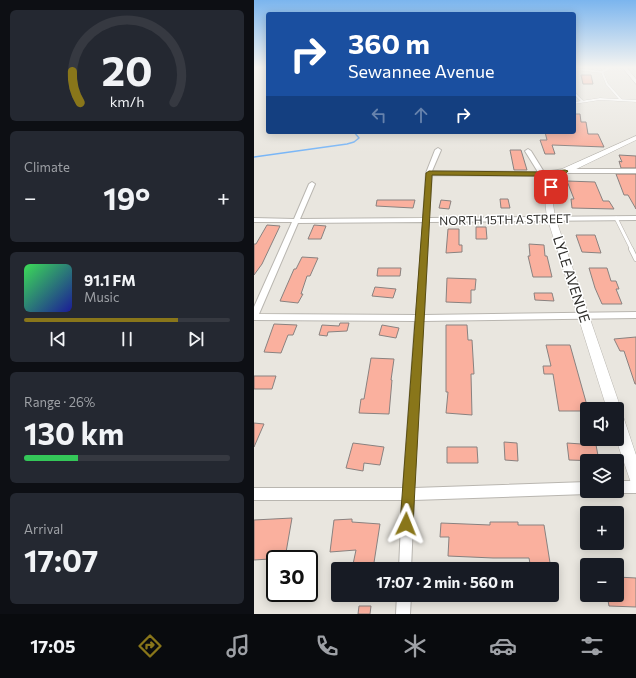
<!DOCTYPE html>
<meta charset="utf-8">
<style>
body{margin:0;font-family:Commissioner,sans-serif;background:#242831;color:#f1f3f6;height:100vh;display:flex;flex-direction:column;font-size:15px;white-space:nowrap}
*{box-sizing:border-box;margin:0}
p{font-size:13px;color:#9ea1a6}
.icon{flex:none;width:22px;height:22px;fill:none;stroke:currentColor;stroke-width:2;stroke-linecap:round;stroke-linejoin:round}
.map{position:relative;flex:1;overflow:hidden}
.drawer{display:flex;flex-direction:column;gap:10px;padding:10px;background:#0d0f14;width:254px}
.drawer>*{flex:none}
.banner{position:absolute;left:12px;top:12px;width:310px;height:122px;border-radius:4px;box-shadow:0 2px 10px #0003;background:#1a4fa0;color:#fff;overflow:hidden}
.controls{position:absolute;left:326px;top:402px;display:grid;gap:8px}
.controls a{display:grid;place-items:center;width:44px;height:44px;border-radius:4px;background:#171b24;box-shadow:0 2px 10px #0003;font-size:20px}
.speed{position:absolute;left:12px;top:550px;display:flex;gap:8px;font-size:20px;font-weight:700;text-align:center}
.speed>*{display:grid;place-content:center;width:52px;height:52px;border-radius:50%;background:#171b24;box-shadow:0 2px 10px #0003;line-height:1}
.speed .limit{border:2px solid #111;border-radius:6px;background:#fff;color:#111}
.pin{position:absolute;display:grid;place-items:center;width:34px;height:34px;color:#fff;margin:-17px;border-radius:8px;box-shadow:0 2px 6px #0006}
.me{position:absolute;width:44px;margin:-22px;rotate:2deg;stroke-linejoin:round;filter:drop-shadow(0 0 3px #0008)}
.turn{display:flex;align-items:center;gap:14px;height:84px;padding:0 16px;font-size:18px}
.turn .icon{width:52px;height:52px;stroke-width:2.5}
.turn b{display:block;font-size:28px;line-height:34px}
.lanes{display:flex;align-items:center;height:38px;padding:0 16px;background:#0003;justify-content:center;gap:20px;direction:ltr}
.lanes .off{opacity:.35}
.big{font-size:30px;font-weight:700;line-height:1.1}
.drawer .tile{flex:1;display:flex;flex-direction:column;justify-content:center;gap:6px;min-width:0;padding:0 14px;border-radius:6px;background:#242831}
.drawer .dial{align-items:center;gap:0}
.dial svg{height:104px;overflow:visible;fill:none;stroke:#363941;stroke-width:7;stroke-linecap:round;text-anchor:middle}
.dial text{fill:#f1f3f6;stroke:none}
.song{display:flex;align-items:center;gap:12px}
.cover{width:48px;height:48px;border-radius:6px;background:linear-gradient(135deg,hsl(130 70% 55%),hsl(240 70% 35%))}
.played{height:4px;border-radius:2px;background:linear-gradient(90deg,#89761a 75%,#363941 75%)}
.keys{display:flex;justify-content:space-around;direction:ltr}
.heat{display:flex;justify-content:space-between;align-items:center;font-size:22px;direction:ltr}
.charge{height:6px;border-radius:3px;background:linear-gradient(90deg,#34c759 26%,#363941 0)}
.trip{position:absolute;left:77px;top:562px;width:228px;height:40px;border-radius:4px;background:#171b24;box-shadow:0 2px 10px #0003;font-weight:700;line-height:40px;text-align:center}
.tabs{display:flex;height:64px;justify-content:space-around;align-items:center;background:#090b0e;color:#9ea1a6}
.tabs .icon{width:28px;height:28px}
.tabs .on{color:#89761a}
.tabs b{font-size:18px;color:#f1f3f6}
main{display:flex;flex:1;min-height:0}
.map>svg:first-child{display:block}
</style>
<main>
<section class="drawer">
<div class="tile dial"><svg viewBox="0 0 100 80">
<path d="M14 69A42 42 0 1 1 86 69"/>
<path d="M14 69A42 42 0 0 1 8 45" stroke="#89761a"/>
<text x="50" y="56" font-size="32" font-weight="700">20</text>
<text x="50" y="72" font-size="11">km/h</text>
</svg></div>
<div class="tile"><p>Climate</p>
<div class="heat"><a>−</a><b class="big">19°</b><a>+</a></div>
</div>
<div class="tile">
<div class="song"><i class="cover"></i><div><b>91.1 FM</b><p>Music</p></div></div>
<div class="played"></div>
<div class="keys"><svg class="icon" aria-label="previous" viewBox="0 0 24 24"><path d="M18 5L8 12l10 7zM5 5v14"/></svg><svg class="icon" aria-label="pause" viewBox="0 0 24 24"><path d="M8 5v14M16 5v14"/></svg><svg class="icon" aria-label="next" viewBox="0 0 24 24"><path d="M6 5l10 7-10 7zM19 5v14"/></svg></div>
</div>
<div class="tile"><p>Range · 26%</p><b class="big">130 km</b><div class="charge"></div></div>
<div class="tile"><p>Arrival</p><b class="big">17:07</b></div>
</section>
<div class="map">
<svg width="382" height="614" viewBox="0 0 382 614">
<rect width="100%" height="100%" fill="#e9e6df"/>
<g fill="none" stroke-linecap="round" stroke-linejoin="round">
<path stroke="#79b6f7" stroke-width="1.5" d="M0,157L93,144L100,142L105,138L100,132"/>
</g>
<path fill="#fab09e" stroke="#898280" d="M327,75H337L339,84H329Z
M320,114H326L327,122H332L334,134H344L350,147L298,145L301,154H291L286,140H293L291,132H320Z
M256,150H267L273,170H260Z
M365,155L382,156V168H367L365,161L368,162Z
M362,174H382V209L374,195H370Z
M313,181L341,182L349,201H355L360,209L318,208L317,199H320Z
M246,199H254L256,208H247Z
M123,200H161L159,208L122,206Z
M187,200L197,201L195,209L185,208Z
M13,225L26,226L8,264L0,275V244H2Z
M60,225L72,226L67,239H54Z
M222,227H232L233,239H222Z
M194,229H205V245H208V252L192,253Z
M322,235H341L347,253L328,252Z
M275,244L290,245L291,256H293L298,277H279L274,256H276Z
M48,257L64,258L56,276H53L47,294H49L44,303L26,301L40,269H42Z
M124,268H147L146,276H123Z
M335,268H353L357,281H362L365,289H362L368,304H348L341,288Z
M193,278L222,279L221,290H217V303L192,302Z
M121,287L142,289L139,298L118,296Z
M280,293H298L300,301L281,300Z
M86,323H95L93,331L74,332L73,336L65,335L68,325L85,326Z
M20,324L43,325L39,335H34L27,353L10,352Z
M128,325L145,328L142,338L125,335Z
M192,325H213L214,340H218L220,374H217L218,415L192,413L194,392H192Z
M382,337V384H381L370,351H366L360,339Z
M292,345H316L334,409L333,411H305L299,374H290L289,366H297Z
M117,358L140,359L137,380H138L135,414L105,413L107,399H110Z
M0,376H22L18,389H0Z
M0,423L10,424L0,447Z
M250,442L263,443L264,461L251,460Z
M99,443L130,447L126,465L110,463L109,471L92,468Z
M313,443L342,445L345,461L315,460Z
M193,447H223L224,463H193Z
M38,518L31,558L0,560V520Z
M98,519V522L126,524L119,569H98L102,550L76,552L80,520Z
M236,522H264V525H290L297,569H277L275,558H239L194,556L195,537H186L187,523L236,525Z
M363,577L382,578V607L355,606L353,595H363Z
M105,606H117L116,614H104Z"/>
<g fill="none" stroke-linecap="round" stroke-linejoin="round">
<defs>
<path id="service-far2" d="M358,67L348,72L353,84L367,100
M320,69L348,72
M320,93L328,101
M320,103L346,99L382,101"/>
<path id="service-far1" d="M362,218L378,250"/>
<path id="service" d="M377,249L382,259"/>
<path id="minor" d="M184,148L187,150L178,171L284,172L271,151L274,149L277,151L290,172L311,169H382V173H311L291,175L297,197L294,199L291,197L286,176L178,175L175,218L382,216V220L175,222L170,315L382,312V318L169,321L160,488L333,482V491H337L333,494L160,500L157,569H145L148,500H0V488H149L161,321L0,320V307L38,222H0V218L40,219L55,184L58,182L61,184L46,219L169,218L172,173L181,150ZM169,222L162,315L5,314L44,223Z
M363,481H382V493H363L359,491H363Z
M143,595H157L156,614H142Z"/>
<path id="secondary" d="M368,67H372L382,79V84Z
M382,136V140L314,173L308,178L301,187L298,197L301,217L367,409L365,413L368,414L370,419L382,455V486L377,483L362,439L363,409H353L293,217C290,194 289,185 308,169Z"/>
</defs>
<use href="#service-far2" stroke="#b9b6b0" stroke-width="2.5"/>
<use href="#service-far1" stroke="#b9b6b0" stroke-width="4"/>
<use href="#service" stroke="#b9b6b0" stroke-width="5.5"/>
<use href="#minor" stroke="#b9b6b0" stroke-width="2"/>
<use href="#secondary" stroke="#b9b6b0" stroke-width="1"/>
<use href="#service-far2" stroke="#fff" stroke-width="2"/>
<use href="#service-far1" stroke="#fff" stroke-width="3"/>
<use href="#service" stroke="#fff" stroke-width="4"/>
<use href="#minor" fill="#fff" fill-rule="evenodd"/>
<use href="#secondary" fill="#fff" fill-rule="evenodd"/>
</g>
<linearGradient id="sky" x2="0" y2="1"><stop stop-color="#7bb5ee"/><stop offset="0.44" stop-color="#f5f4f1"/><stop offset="1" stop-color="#f5f4f1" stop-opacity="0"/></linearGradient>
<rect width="382" height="153" fill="url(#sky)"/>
<path fill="#89761a" stroke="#594d11" d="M311,170L314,171C309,177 304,182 299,188L297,189L294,187L304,174L288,176L178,175L159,524L157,529L152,531L148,529L146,524L172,173L175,171L288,172Z"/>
<g text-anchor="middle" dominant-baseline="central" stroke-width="3" stroke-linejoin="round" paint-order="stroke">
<g font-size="12" fill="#2d2c29" stroke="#fff">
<text transform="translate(251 219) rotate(-1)">NORTH 15TH A STREET</text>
</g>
<g font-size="14" fill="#2d2c29" stroke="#fff">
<text transform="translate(318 279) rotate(72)">LYLE AVENUE</text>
</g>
</g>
</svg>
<div class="controls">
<a><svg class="icon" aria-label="sound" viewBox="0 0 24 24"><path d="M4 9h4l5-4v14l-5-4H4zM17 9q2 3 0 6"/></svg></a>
<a><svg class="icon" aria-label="layers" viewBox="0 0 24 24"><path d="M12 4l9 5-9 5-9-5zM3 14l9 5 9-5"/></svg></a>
<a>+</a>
<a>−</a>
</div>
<div class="speed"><div class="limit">30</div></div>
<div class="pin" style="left:297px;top:187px;background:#d93025"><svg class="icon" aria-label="arrive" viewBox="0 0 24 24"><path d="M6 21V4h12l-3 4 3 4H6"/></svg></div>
<svg class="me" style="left:152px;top:524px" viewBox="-20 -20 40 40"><path d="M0-17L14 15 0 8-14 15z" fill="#89761a" stroke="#fff" stroke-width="4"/></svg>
<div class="trip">17:07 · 2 min · 560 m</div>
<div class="banner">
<div class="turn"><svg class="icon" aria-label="right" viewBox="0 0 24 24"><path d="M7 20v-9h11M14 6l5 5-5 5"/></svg><div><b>360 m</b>Sewannee Avenue</div></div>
<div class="lanes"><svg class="icon off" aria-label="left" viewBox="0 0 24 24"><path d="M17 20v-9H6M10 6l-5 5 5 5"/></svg><svg class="icon off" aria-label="ahead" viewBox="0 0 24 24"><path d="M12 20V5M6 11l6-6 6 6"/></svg><svg class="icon" aria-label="right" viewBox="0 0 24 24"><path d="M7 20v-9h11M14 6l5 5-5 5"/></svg></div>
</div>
</div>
</main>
<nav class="tabs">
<b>17:05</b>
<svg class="icon on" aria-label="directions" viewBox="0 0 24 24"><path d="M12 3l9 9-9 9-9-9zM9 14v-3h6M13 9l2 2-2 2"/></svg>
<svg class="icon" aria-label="music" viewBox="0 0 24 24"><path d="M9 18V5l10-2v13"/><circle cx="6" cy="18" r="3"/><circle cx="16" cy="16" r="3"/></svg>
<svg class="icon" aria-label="phone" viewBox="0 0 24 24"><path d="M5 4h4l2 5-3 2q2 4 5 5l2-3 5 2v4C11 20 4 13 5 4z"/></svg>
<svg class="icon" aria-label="climate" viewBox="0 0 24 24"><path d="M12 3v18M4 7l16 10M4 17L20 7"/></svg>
<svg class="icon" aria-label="car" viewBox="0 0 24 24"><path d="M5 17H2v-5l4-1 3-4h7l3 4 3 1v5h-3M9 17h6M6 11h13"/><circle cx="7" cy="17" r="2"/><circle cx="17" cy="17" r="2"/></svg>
<svg class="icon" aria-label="filters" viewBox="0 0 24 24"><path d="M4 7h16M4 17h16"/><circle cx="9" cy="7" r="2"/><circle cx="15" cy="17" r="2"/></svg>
</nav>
